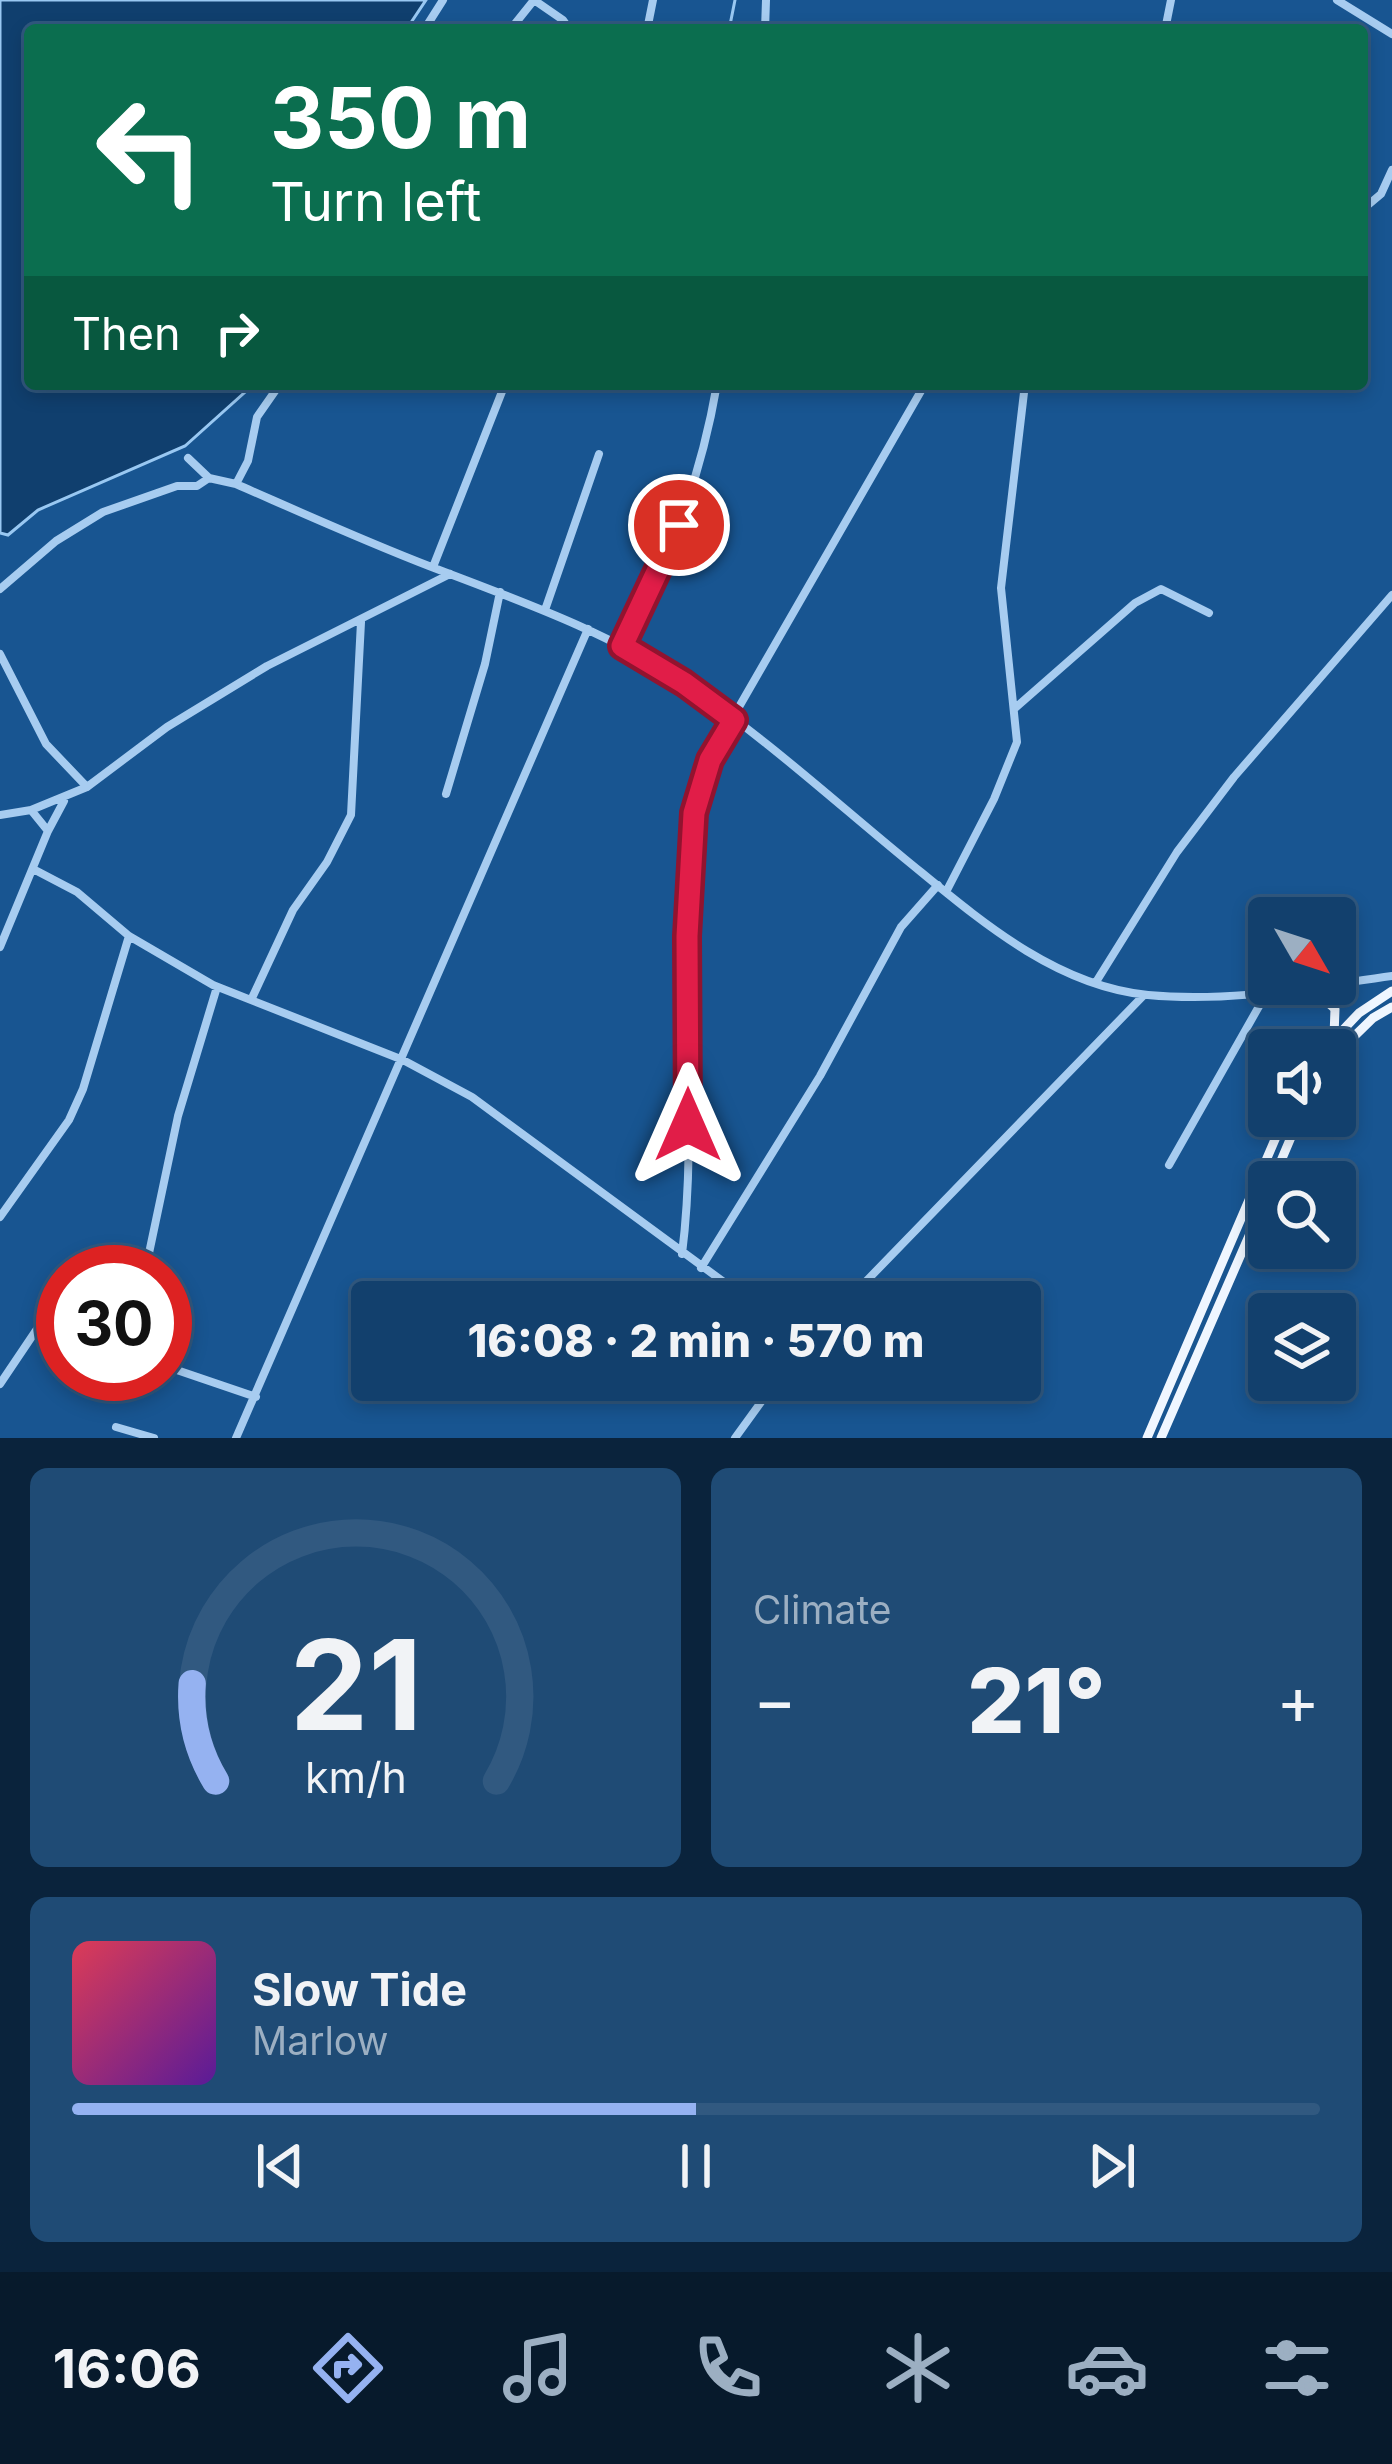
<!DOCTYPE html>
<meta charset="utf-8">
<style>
body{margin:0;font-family:Inter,sans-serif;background:#1f4b75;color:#f1f3f6;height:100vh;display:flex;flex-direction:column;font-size:45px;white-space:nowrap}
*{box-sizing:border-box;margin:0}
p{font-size:39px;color:#9cafc2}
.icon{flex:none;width:66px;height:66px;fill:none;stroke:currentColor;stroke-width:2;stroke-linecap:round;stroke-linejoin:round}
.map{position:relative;height:1438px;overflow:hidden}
.side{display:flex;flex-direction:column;gap:30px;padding:30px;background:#0a233c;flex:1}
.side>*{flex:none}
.top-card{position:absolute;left:24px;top:24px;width:1344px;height:366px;border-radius:12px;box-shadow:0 6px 18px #0003,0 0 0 3px #315980;background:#0b6e4f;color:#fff;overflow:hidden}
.needle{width:78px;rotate:129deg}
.controls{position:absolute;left:1248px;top:897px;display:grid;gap:24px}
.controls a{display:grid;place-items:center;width:108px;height:108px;border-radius:12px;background:#12406d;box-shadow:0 6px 18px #0003,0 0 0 3px #315980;font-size:60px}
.speed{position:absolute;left:36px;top:1245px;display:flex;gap:24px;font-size:60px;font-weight:700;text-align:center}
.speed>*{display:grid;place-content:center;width:156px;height:156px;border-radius:50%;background:#12406d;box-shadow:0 6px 18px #0003,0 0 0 3px #315980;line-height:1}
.speed .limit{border:18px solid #d22;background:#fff;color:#111}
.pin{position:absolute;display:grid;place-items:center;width:102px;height:102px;color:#fff;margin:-51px;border:6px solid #fff;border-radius:50%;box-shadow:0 3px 12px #0007}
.me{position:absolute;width:132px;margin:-66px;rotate:0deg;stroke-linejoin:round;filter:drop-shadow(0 0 9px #0008)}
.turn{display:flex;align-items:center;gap:42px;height:252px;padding:0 48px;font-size:54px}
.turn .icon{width:156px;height:156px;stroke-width:2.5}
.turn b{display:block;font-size:84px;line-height:102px}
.then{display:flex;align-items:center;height:114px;padding:0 48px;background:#0003;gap:24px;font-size:45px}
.big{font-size:90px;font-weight:800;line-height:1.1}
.side .tile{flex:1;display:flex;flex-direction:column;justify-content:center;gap:18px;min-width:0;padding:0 42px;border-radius:18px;background:#1f4b75}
.side .dial{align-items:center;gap:0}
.dial svg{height:312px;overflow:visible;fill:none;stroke:#315980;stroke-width:7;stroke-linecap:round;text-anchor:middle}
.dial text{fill:#f1f3f6;stroke:none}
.song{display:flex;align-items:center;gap:36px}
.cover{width:144px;height:144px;border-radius:18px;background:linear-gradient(135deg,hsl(350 70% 55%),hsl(270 70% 35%))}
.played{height:12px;border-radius:6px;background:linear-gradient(90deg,#95b2f1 50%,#315980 50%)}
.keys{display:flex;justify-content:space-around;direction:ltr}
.heat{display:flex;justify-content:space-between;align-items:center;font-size:66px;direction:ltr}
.side .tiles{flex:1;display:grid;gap:30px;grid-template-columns:1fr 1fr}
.tile:last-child{grid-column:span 2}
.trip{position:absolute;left:351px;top:1281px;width:690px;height:120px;border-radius:12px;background:#12406d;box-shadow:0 6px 18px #0003,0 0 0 3px #315980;font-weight:800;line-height:120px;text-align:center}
.dock{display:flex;height:192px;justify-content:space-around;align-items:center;background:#071a2c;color:#9cafc2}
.dock .icon{width:84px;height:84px}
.dock .active{color:#95b2f1}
.dock b{font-size:54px;color:#f1f3f6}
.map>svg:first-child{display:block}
</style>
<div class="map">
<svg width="1392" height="1438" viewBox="0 0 1392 1438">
<rect width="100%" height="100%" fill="#185591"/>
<path fill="#103f6e" stroke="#99c8f2" stroke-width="3" d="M0,0H426L406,30H30V384H254L185,446L38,510L8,535L0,533Z"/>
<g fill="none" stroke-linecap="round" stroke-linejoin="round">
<path stroke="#99c8f2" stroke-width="3" d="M729,30L735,0"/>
<path stroke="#a7ccf0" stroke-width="8" d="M534,0L563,20L570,30
M1337,0L1392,34
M424,30L443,0
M510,30L534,0
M647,30L653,0
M765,30L766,0
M1165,30L1171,0
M1362,210L1381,194L1392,170
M188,458L209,478L236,484C300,512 364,541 429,566C517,600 605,630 684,683C762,735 833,800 905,859C975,916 1053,986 1148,995C1229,1003 1311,987 1392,976
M236,484L248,461L257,417L280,384
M433,567L505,384
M0,589L56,541L103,512L177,486H197L209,478
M545,610L599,454
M623,646C669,564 701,477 717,384
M0,654L46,744L87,787
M1014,709L1135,603L1161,589L1209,613
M446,794L485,664L500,592
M0,815L31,810L87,787L167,727L267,666L450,574
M48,831L64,801
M35,870L77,892L129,936L213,985L403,1060L472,1097L751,1302
M946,892L994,799L1017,742L1001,588L1025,384
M0,947L48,831L31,810
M1096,982L1177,852L1234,777L1392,595
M252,998L293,910L327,862L351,815L361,622
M1169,1165L1266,994
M0,1217L69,1120L83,1089L129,936
M682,1254C703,1091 664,919 709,759L925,384
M701,1268L820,1076L901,927L938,885
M145,1272L178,1116L217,987
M846,1302L1143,996
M165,1366L256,1397
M0,1384L39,1326L63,1331
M116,1427L154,1438
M236,1438L588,629
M735,1438L777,1380"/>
<path stroke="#eff6ff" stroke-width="9" d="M1311,987L1335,1009L1334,1036
M1324,1050L1359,1013L1392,991
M1335,1055L1373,1018L1392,1007
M1272,1182L1300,1116
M1147,1438L1285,1116
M1161,1438L1269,1190"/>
</g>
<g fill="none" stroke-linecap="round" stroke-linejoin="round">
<defs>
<path id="route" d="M679,525L622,646L684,683L734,720L710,760L694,813L687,936L688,1125"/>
</defs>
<use href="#route" stroke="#92132f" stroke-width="30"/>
<use href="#route" stroke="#e11d48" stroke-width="21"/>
</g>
</svg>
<div class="controls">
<a><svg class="needle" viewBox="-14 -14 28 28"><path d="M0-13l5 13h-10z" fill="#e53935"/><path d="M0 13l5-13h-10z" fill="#9cafc2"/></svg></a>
<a><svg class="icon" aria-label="sound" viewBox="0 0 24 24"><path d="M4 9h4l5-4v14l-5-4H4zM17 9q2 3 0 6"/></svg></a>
<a><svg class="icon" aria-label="search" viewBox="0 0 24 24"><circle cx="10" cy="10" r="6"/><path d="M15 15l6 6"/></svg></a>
<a><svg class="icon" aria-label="layers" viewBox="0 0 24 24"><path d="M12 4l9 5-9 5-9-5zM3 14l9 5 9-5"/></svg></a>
</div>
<div class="speed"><div class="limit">30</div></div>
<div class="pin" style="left:679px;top:525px;background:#d93025"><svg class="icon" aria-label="arrive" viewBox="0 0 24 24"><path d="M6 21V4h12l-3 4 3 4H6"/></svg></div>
<svg class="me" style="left:688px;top:1125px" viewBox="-20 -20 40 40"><path d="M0-17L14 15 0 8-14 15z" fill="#e11d48" stroke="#fff" stroke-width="4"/></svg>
<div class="trip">16:08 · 2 min · 570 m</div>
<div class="top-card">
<div class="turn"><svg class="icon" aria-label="left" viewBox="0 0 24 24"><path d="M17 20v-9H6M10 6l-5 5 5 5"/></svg><div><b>350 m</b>Turn left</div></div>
<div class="then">Then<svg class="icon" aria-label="right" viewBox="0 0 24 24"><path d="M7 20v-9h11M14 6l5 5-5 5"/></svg></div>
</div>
</div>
<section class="side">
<div class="tiles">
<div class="tile dial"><svg viewBox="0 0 100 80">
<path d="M14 69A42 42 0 1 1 86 69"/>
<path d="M14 69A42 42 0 0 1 8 44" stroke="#95b2f1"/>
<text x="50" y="56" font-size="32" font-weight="700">21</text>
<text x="50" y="72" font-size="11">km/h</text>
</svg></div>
<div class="tile"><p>Climate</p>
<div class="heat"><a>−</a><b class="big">21°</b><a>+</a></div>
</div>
<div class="tile">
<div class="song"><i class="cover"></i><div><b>Slow Tide</b><p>Marlow</p></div></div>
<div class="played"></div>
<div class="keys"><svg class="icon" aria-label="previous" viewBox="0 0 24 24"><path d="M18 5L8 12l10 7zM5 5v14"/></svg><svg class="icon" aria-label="pause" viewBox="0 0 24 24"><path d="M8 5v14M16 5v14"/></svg><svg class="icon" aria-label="next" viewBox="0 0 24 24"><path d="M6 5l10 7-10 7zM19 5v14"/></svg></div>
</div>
</div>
</section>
<nav class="dock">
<b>16:06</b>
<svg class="icon active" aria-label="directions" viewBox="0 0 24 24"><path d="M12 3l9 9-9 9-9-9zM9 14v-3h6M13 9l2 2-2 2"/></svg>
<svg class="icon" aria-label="music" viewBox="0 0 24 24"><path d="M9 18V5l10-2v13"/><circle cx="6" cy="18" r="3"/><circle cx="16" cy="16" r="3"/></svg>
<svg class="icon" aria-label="phone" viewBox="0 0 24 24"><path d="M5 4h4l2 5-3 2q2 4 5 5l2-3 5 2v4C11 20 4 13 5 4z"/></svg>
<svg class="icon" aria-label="climate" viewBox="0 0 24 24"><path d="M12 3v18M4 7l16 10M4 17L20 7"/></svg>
<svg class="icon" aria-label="car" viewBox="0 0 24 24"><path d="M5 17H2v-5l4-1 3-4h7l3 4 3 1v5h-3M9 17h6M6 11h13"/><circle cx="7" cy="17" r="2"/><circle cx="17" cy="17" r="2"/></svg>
<svg class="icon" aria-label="filters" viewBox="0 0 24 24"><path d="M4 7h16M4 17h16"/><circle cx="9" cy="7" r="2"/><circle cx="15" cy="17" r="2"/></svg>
</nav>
